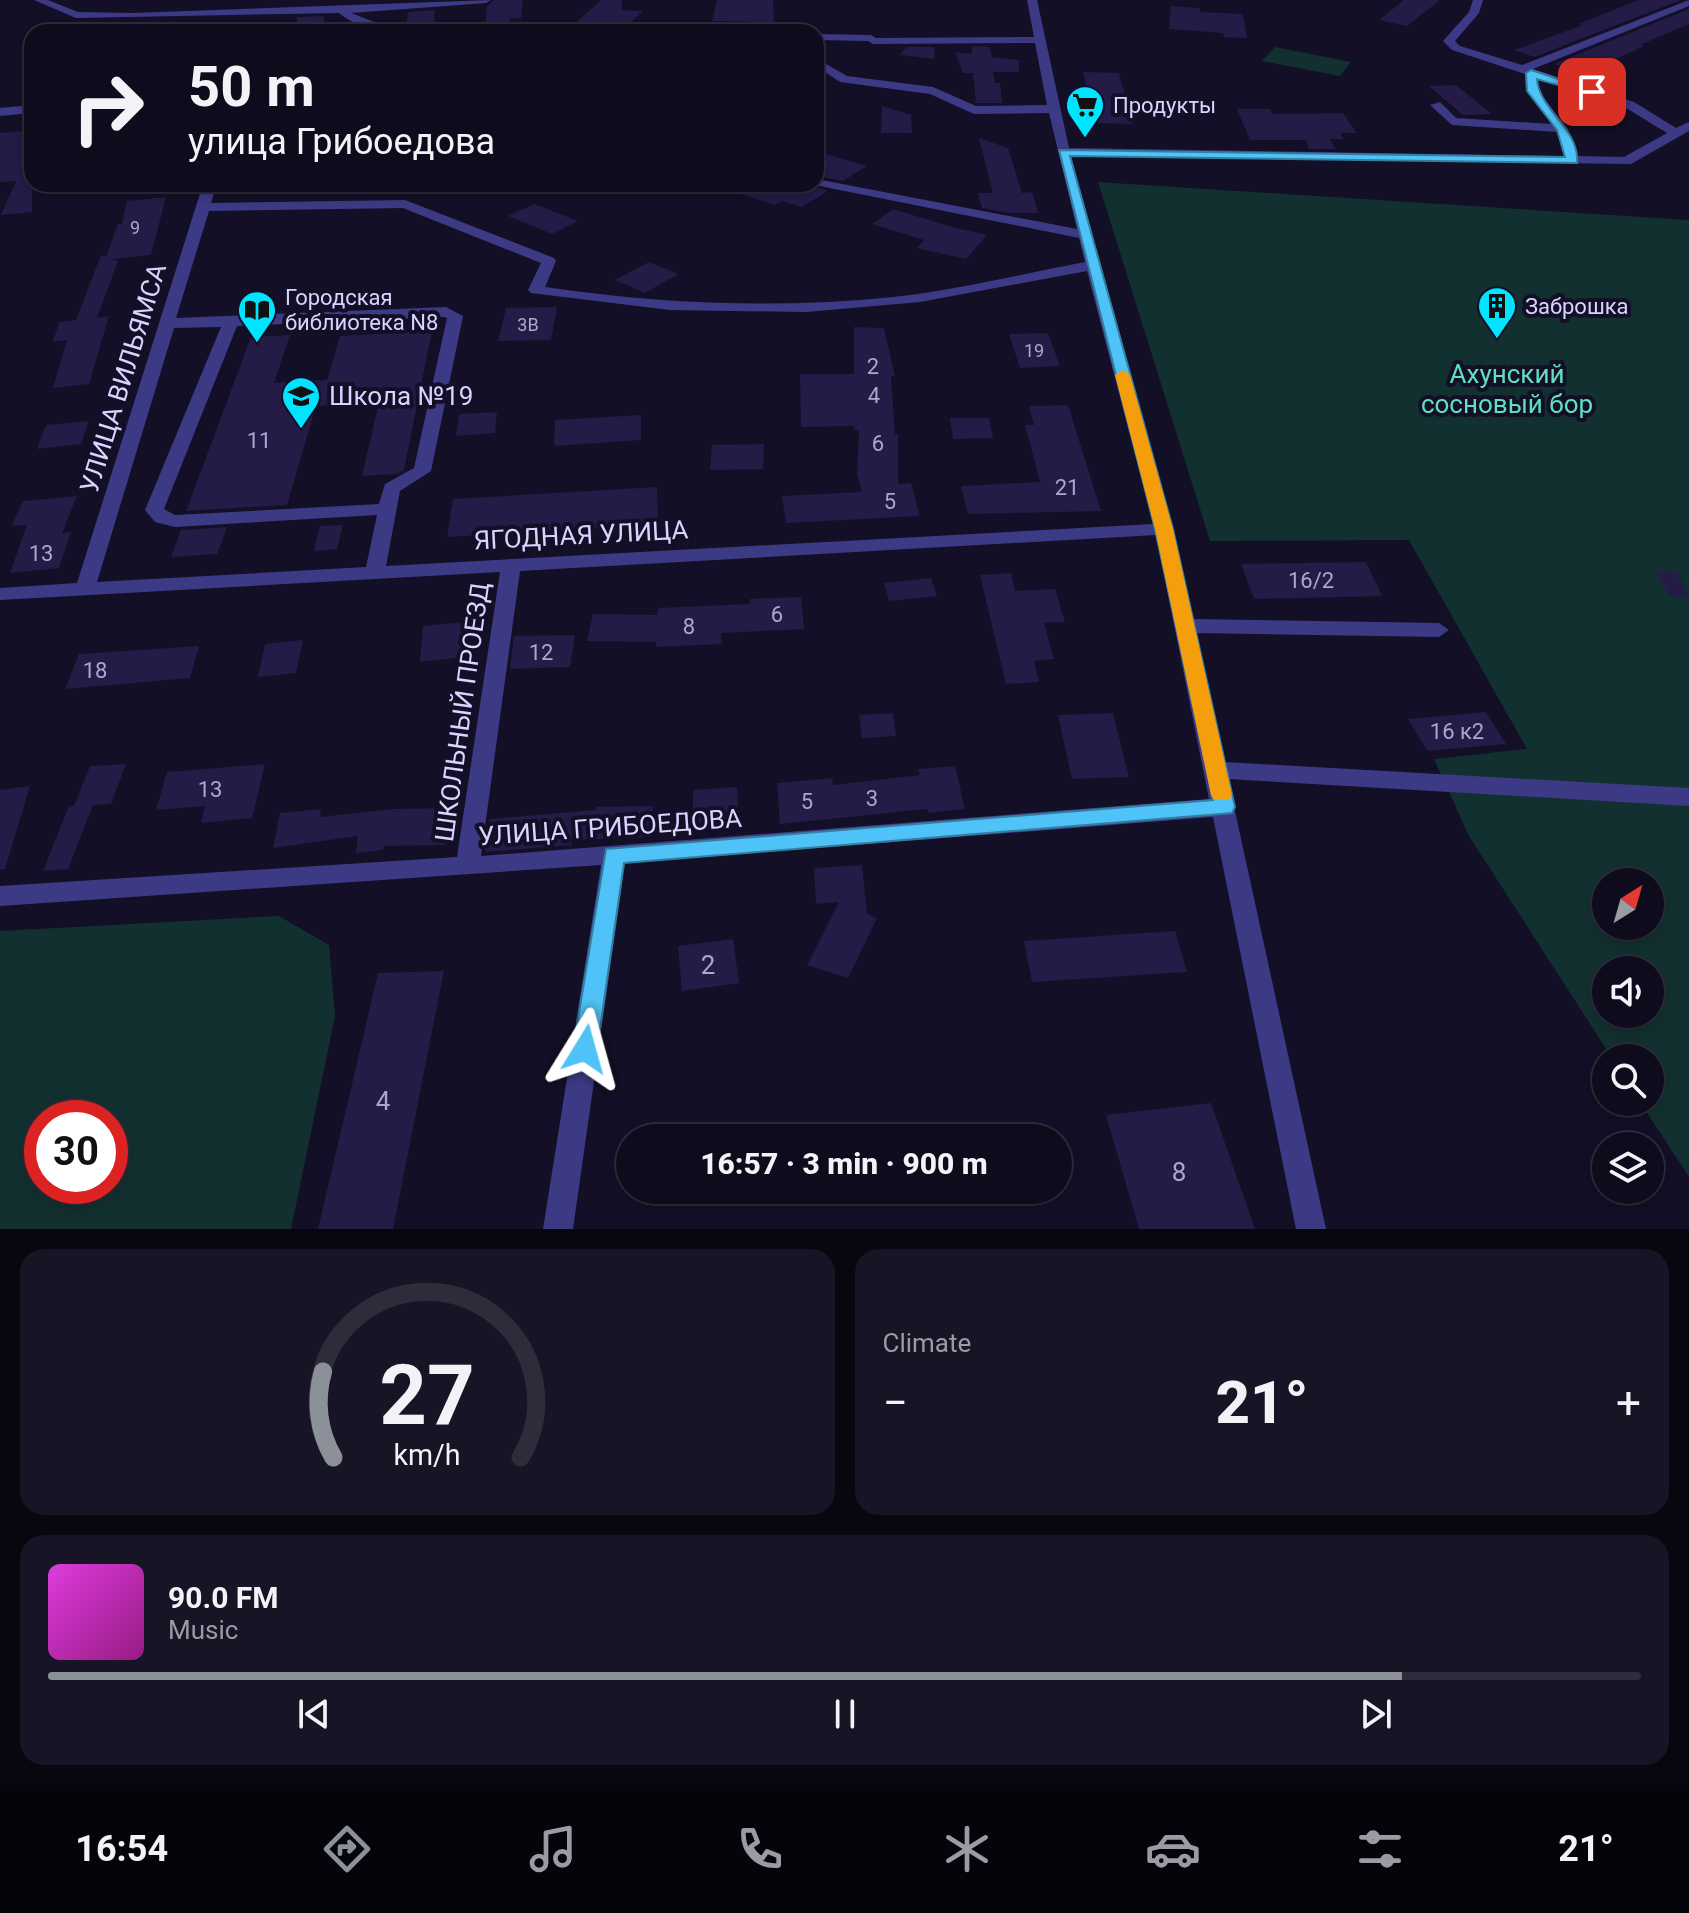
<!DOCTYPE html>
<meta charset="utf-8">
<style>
body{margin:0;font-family:Roboto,sans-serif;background:#171425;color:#f1f3f6;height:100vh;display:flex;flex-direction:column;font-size:30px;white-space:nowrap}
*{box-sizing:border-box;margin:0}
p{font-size:26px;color:#9b9ba3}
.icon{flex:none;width:44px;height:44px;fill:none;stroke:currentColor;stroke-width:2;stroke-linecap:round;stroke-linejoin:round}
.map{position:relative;height:1229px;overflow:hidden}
.sheet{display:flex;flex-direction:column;gap:20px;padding:20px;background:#08060f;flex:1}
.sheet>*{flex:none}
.banner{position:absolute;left:24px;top:24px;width:800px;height:168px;border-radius:24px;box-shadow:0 4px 12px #0003,0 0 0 2px #2e2b3b;background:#0e0b1c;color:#f1f3f6;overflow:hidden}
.needle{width:52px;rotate:37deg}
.controls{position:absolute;left:1592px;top:868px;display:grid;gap:16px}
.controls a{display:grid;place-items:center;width:72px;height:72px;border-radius:50%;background:#0e0b1c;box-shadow:0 4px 12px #0003,0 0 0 2px #2e2b3b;font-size:40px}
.speed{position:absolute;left:24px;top:1100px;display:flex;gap:16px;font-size:40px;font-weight:700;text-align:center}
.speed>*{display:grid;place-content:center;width:104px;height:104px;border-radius:50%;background:#0e0b1c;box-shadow:0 4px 12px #0003,0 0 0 2px #2e2b3b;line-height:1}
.speed .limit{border:12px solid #d22;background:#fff;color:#111}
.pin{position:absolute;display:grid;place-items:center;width:68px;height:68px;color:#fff;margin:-34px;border-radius:16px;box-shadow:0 4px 12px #0006}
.me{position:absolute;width:88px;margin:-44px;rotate:8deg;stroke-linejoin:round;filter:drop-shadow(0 0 6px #0008)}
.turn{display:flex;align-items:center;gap:28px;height:168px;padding:0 32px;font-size:36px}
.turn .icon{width:104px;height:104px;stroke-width:2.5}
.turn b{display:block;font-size:56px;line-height:68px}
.big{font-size:60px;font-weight:800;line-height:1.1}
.sheet .card{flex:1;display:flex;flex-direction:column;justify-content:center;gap:12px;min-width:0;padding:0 28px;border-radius:24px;background:#171425}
.sheet .dial{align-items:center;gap:0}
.dial svg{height:208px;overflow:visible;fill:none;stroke:#2e2b3b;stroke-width:7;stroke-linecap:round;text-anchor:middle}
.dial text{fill:#f1f3f6;stroke:none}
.song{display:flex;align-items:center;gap:24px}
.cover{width:96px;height:96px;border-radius:12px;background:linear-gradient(135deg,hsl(300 70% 55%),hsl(310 70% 35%))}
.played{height:8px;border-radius:4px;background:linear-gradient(90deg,#8c9099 85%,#2e2b3b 85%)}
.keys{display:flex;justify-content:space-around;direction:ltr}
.heat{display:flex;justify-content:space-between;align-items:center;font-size:44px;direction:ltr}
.sheet .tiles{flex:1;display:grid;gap:20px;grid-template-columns:1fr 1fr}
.card:last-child{grid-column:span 2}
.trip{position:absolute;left:616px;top:1124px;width:456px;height:80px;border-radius:40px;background:#0e0b1c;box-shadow:0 4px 12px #0003,0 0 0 2px #2e2b3b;font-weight:800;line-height:80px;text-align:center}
.tabs{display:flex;height:128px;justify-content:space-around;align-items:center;background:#06040b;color:#9b9ba3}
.tabs .icon{width:56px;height:56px}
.tabs .selected{color:#8c9099}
.tabs b{font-size:36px;color:#f1f3f6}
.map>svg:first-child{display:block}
</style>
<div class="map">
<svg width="1689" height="1229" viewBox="0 0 1689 1229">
<rect width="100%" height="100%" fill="#130f26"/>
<path fill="#12302f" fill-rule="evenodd" d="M1275,47L1351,62L1340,76L1262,61Z
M1098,182L1689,220V1177L1640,1102H1650V1058H1612L1469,836L1434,759L1527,749L1409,540L1210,541ZM1606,882H1650V926H1606ZM1606,970H1650V1014H1606Z
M279,916L329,945L335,1016L291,1229H0V931ZM42,1118H110V1186H42Z"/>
<path fill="#241b47" d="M494,0H523L521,18L510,19L508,32H485L487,6Z
M601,0H622V10L643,11L621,32H566Z
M717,0H773L774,22L712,21Z
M1404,0H1440L1407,26L1379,20Z
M1639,0H1681L1534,57L1514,50L1583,25L1578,24Z
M1171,6L1200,8V12L1243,14L1247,38L1224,37L1223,33L1169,29Z
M1689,9V24L1640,45L1644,46L1584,74L1554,64Z
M435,10L434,26L406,27L408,12Z
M324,16V32H297V17Z
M972,46L990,47L992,57L1019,60V72H993L995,83H1000L1002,103H976L973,73H963L955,52L972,54Z
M906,47H934L935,59L900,55Z
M1083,72L1119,73L1133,124L1095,123Z
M1456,85L1492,114L1463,115L1429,86Z
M882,106L911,115L912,133H881Z
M1237,109H1270L1272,114L1343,113L1357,133H1340L1344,139H1330L1335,149H1309L1306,140H1250Z
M32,130V212L1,215L16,181L0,182V133Z
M979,138L1008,148L1022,193L1032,192L1038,213H1009L982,208L978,193H993Z
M816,151L867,166L843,181L816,176Z
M723,184H807L828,191L802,207L782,201L775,205L722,188Z
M166,197L151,255L112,259L118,261L97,318L109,316L89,384L53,388L67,340L53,342L59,322L76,320L101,255L106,257L118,224H122L127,201Z
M534,204L578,221L552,234L508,216Z
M893,209L952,227L987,235L966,259L917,248L924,240L872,224Z
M649,262L678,274L645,293L615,280Z
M557,307L551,340L498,341L506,308Z
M854,327L884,328L895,376H891L895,434H898V484L911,483L920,516L786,523L782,496L862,492L857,473L859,430H854V426L801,427L800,374H854Z
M432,331L404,470L397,474L362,476L379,402L316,406L287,505L186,511L251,337L290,335L274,383L327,380L340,336Z
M1048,333L1060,366L1020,368L1009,334Z
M1068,405L1101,511L968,514L961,486L1040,482L1025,425H1034L1029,406Z
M497,412L495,433L456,436L459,414Z
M641,415V440L554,446L555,420Z
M950,418H989L993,438L953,439Z
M89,421L81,444L37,449L46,425Z
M764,444L763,469L710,470L712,445Z
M657,487L658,525L447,537L453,499Z
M77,496L62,533L71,532L59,568L10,573L27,525L11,526L23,501Z
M343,525L337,549L314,551L320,526Z
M227,527L217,554L171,557L181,530Z
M1366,562L1382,596L1254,599L1241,564Z
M1656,572H1677L1689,597L1670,596Z
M1011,573L1015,591L1055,589L1065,622L1044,623L1054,659L1034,661L1039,682L1006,684L980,575Z
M931,578L937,596L889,601L884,583Z
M801,597L804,629L721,633L722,644L656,647V642L587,641L593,614L657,615L658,608L750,604V599Z
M464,622L462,657L420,662L423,626Z
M575,635L570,667L510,669L514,636Z
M303,640L296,673L258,677L265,644Z
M199,646L190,678L65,689L79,654Z
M1486,712L1506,744L1427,751L1408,719Z
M893,713L896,736L862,738L859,715Z
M1113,713L1129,777L1072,779L1058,715Z
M126,764L111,804L93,805L68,869L43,871L69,806H74L90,766Z
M265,764L252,818L201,823L205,806L156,810L167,772Z
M955,766L965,809L928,813L927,809L780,824L777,783L832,778L833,785L920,775L918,769Z
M30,786L5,869H0V790Z
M737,787L739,823L693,826V790Z
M653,806L650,837L572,840L571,845L485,852L489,819L595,810L596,807Z
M453,808L445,845L384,846L383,850L356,853L358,836L273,848L280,813L321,809L320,817L392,809Z
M862,865L867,914L877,918L848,978L807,965L839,902L816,904L814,868Z
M1175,931L1187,972L1032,982L1024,941Z
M733,939L739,983L682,991L678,946Z
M444,971L393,1229H318L378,973Z
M1211,1103L1255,1229H1139L1106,1115Z"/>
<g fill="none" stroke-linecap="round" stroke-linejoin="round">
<path fill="#3d3a85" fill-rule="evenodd" d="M34,0H48L78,12L133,13L491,0L486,3L351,13L401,32C381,32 355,27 339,13L76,18Z
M1027,0H1037L1069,148L1564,156L1557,132L1452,125L1430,105L1440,102L1456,118L1552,124L1526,91L1525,74L1452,50L1443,41L1469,12L1473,0H1483L1479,13L1455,41L1460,46L1522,65L1689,0V6L1533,69L1634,102L1676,128L1689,122V131L1631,164L1071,156L1173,529L1193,619L1439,623L1449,630L1439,637L1196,633L1224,762L1689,788V806L1228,779L1326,1229H1296L1213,817L625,863L573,1229H543L601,865L0,906V886L457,857L500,572L0,600V588L77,583L203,184H217L211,203L405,200L554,258L556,261L545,287C660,304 776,309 893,297C957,290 1021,274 1085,262L1079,238L810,184H816V179L1077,229L1049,113L974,114L930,94L840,82L816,66V58L847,76L933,87L976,106L1047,105L1035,43L873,44L868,41L816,40V34L871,35L876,38L1034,37ZM1537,78L1626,108L1667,133L1624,157L1577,156L1568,129L1538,91ZM403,208L541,263L528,290L531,293L670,310L806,312L920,302L1087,271L1153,524L386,566L400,491L431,471L463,316L446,307L176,318L209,211ZM444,317L447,318L414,468L385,484L379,504L175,515L164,509L237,326ZM221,327L145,510L155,522L175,527L377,515L366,567L97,582L174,328ZM1156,535L1209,799L481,856L520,571Z
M709,24L793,25L797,26L799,32L705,29L703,27Z
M32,105V113L0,116V108Z"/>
</g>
<path fill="#4fc3f7" stroke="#337fa1" stroke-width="2" d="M1531,70L1598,92L1592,95L1537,79C1539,110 1580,129 1577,163L1070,156L1173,529L1235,807L1232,813L624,863L597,1049L594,1057L585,1060L576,1057L573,1049L606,849L1213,800L1155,529L1059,150L1565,157L1557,130L1527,91L1526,73Z"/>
<path fill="#f59e0b" d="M1123,370L1130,375L1173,529L1232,795L1229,800H1214L1211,795L1155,529L1115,375Z"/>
<defs>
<symbol id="supermarket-pin" viewBox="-11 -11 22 30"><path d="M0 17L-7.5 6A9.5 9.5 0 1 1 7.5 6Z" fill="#00e5ff" stroke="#130f26"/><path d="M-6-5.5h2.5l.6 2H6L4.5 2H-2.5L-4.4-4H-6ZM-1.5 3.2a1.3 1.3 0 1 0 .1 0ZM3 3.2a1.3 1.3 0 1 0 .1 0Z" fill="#111"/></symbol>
<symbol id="building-pin" viewBox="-11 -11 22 30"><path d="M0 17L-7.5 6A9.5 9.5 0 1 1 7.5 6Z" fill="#00e5ff" stroke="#130f26"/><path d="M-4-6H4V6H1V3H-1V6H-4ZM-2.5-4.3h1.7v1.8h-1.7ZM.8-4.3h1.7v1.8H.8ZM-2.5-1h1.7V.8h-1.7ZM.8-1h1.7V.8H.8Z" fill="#111"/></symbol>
<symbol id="library-pin" viewBox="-11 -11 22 30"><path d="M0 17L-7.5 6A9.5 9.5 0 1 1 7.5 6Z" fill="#00e5ff" stroke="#130f26"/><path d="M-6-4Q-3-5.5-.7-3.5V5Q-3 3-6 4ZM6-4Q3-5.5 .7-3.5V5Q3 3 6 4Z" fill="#111"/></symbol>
<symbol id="school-pin" viewBox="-11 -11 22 30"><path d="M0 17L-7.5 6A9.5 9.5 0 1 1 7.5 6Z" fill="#00e5ff" stroke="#130f26"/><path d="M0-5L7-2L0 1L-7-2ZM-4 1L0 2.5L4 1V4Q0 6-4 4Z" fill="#111"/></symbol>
</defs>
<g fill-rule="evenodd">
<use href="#supermarket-pin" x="1063" y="83" width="44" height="60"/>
<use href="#building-pin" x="1475" y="284" width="44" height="60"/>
<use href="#library-pin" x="235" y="288" width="44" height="60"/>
<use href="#school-pin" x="279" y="374" width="44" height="60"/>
</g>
<g text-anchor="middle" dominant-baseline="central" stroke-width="8" stroke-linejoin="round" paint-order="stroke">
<g font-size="18" fill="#aca6d1">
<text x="135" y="227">9</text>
<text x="528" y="324">3В</text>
<text x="1034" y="350">19</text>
</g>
<g font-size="22" fill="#d9d4ff" stroke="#130f26" text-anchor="start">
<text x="1113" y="105">Продукты</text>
<text x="285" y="297">Городская<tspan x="285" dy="25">библиотека N8</tspan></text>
<text x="1525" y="306">Заброшка</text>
</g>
<g font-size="22" fill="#aca6d1">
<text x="873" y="366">2</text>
<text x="874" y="395">4</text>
<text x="259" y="440">11</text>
<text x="878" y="443">6</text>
<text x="1067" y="487">21</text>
<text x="890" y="501">5</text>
<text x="41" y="553">13</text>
<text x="1311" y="580">16/2</text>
<text x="777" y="614">6</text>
<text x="689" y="626">8</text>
<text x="541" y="652">12</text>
<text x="95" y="670">18</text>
<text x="1457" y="731">16 к2</text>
<text x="210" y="789">13</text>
<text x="872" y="798">3</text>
<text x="807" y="801">5</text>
</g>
<g font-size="26" fill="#5fe0c0" stroke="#130f26">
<text x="1507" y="374">Ахунский<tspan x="1507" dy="30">сосновый бор</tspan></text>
</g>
<g font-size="26" fill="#d9d4ff" stroke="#130f26">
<text transform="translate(123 378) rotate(-73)">УЛИЦА ВИЛЬЯМСА</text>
<text transform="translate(581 535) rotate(-3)">ЯГОДНАЯ УЛИЦА</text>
<text transform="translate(462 712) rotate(-82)">ШКОЛЬНЫЙ ПРОЕЗД</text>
<text transform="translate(610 827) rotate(-4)">УЛИЦА ГРИБОЕДОВА</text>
</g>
<g font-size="26" fill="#d9d4ff" stroke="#130f26" text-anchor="start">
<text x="329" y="396">Школа №19</text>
</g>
<g font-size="26" fill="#aca6d1">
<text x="708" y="965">2</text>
<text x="383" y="1101">4</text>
<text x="1179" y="1172">8</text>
</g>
</g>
</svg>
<div class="controls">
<a><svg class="needle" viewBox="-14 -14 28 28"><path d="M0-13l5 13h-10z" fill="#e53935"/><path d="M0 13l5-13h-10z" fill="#9b9ba3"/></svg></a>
<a><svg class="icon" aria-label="sound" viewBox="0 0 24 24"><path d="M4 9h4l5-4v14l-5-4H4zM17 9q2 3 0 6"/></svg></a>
<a><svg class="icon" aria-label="search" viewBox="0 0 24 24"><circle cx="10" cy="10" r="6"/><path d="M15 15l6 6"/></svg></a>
<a><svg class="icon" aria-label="layers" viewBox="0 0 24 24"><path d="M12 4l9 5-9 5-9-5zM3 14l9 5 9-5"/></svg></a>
</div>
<div class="speed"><div class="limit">30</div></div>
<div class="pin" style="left:1592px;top:92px;background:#d93025"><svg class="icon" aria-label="arrive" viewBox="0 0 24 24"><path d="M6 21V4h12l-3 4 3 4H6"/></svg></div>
<svg class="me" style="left:585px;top:1049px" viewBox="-20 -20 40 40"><path d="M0-17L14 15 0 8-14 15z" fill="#4fc3f7" stroke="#fff" stroke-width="4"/></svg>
<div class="trip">16:57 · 3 min · 900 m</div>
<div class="banner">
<div class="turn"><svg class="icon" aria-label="right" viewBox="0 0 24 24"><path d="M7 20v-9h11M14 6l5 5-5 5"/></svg><div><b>50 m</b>улица Грибоедова</div></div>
</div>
</div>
<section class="sheet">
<div class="tiles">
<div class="card dial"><svg viewBox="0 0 100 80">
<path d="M14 69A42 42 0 1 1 86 69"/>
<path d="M14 69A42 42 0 0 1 10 36" stroke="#8c9099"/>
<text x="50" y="56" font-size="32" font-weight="700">27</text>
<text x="50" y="72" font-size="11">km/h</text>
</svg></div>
<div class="card"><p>Climate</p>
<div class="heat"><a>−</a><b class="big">21°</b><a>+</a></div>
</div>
<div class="card">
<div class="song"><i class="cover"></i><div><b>90.0 FM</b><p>Music</p></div></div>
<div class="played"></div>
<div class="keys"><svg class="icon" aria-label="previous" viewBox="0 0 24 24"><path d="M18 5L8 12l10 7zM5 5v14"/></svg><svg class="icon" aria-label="pause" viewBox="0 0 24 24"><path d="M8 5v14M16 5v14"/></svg><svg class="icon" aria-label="next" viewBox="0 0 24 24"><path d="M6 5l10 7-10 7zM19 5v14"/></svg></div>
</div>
</div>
</section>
<nav class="tabs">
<b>16:54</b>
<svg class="icon selected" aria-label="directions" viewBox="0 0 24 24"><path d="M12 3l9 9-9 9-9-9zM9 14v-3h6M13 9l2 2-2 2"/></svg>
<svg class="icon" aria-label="music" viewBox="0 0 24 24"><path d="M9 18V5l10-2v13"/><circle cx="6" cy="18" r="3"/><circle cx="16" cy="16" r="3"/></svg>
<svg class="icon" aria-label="phone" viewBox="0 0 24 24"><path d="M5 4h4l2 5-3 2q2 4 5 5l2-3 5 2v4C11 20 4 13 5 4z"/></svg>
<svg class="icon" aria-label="climate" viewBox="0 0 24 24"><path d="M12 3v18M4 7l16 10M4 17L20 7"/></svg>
<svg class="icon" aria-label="car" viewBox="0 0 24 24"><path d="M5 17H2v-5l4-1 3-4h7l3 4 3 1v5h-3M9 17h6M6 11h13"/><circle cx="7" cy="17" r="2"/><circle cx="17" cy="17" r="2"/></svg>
<svg class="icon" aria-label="filters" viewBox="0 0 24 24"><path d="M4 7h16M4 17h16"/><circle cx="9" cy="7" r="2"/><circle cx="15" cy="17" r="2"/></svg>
<b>21°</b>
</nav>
